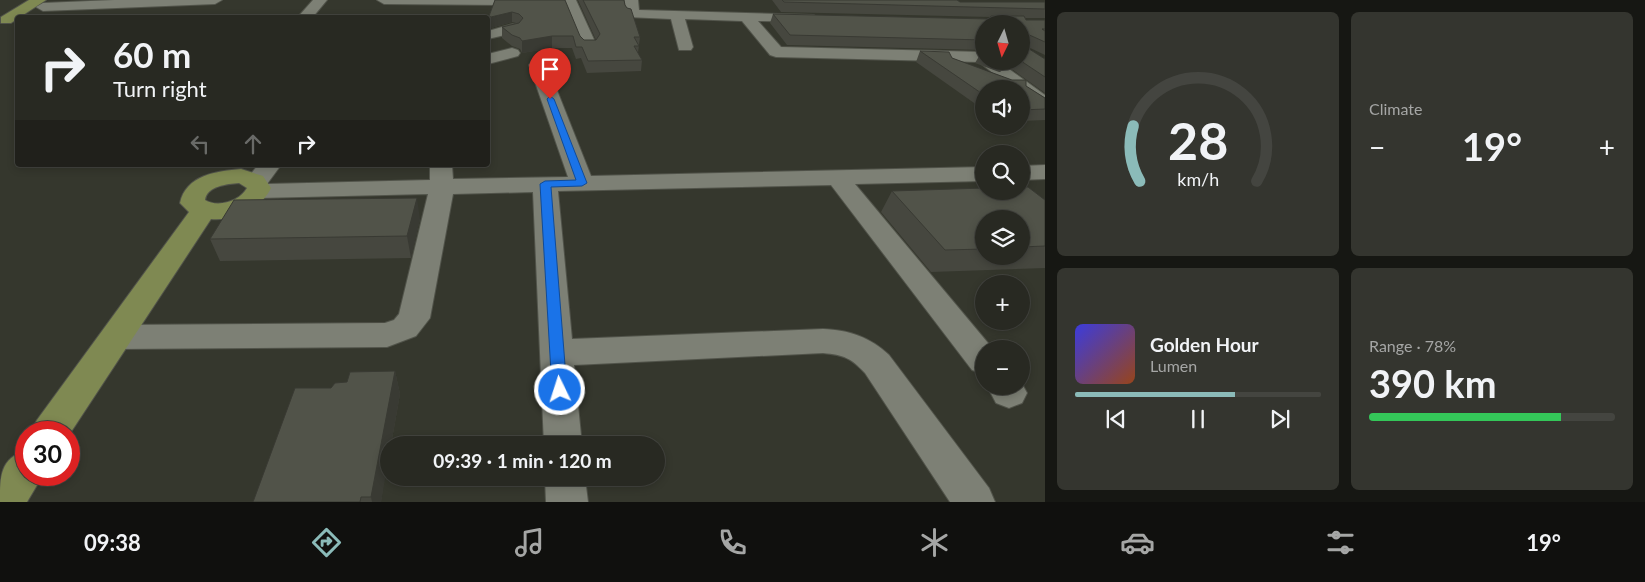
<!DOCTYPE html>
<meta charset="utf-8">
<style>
body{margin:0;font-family:Lato,sans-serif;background:#34352f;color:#f1f3f6;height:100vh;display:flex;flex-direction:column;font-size:19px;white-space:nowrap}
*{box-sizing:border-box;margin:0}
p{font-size:16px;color:#a5a6a5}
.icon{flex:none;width:28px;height:28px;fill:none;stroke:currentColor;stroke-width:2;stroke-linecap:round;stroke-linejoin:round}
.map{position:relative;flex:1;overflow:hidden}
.panel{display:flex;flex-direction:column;gap:12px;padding:12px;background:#161713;width:600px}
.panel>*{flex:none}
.hud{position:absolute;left:15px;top:15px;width:475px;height:152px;border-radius:5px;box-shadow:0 2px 8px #0003,0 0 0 1px #444540;background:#282922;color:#f1f3f6;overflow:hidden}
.needle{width:32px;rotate:185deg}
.buttons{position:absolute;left:975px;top:15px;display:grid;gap:10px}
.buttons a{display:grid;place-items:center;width:55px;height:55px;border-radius:50%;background:#282922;box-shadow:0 2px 8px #0003,0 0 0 1px #444540;font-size:25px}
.speed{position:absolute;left:15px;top:421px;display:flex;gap:10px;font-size:25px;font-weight:700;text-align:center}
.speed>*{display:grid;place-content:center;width:65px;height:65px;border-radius:50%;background:#282922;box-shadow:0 2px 8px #0003,0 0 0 1px #444540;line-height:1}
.speed .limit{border:8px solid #d22;background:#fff;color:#111}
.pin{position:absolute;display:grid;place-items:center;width:42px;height:42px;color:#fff;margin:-51px -21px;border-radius:50% 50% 50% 0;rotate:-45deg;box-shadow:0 0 5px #0007}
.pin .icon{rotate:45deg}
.me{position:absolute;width:55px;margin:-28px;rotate:356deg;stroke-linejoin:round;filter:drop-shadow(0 0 4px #0008)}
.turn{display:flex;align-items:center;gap:18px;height:105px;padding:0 15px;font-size:22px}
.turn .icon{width:65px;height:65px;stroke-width:2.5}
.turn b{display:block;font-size:35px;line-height:42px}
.lanes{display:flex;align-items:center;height:48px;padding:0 15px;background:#0003;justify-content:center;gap:25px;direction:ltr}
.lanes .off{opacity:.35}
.big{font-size:38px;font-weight:700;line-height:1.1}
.panel .widget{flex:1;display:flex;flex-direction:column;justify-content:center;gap:8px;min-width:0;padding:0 18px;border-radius:8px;background:#34352f}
.panel .dial{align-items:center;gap:0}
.dial svg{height:130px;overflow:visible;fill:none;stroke:#444540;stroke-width:7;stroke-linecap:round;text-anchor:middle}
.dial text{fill:#f1f3f6;stroke:none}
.song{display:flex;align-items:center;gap:15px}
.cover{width:60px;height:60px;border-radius:8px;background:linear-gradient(135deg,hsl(240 70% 55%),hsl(20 70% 35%))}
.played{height:5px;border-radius:2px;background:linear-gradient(90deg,#8bbbb9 65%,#444540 65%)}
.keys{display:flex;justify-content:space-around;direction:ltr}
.heat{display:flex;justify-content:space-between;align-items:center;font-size:28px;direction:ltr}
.charge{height:8px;border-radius:4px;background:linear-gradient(90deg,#34c759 78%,#444540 0)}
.panel .tiles{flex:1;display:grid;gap:12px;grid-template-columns:repeat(2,1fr)}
.trip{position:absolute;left:380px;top:436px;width:285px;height:50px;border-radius:25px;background:#282922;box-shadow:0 2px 8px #0003,0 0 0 1px #444540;font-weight:700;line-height:50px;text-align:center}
.tabs{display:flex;height:80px;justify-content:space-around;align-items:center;background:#10100e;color:#a5a6a5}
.tabs .icon{width:35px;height:35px}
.tabs .current{color:#8bbbb9}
.tabs b{font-size:22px;color:#f1f3f6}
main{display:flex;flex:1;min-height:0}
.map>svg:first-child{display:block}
</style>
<main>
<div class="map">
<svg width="1045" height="502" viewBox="0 0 1045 502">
<rect width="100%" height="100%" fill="#35372d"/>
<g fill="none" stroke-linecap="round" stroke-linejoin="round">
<defs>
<path id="minor" d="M114,0H222L215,4L43,11L36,7L43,3Z
M313,0H327L312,18H297Z
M377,0H508L509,1L502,5L384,4Z
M562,0H576L597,46L595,49H583L581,46Z
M624,0H638L639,10L814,15L816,18L814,21L809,22L758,21L781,47L984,52V61H998L1045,95V110L1038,108L1021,95V89H1013L979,62L776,57L770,55L742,21L685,19L693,47L691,50H679L671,19L627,17L625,14Z
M513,24L518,26L521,29L518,32L488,39V31Z
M512,48L518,50L520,53L518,56L488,64V54Z
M538,60L544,61L547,65L591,176L984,167V181L855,184L993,349H984V374L972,370L831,185L558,191L572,339L823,329C849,330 870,337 889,355L989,488L995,502H950L865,373C851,358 844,355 823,353L574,365L582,445H544L533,192L453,194L430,318L416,336L387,347L116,349L105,346L100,337L105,328L116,325L385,323L394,320L399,314L428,194L259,198L250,196L247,191L250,186L245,181L258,165H281L267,184L430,180V165H452L453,179L568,177L529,65L532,61Z
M1045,165V179L1021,180V166Z
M1021,382L1027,393L1022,403L1009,408L996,403L987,386H1021Z
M545,478H585L588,502H546Z"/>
<path id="major" d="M29,0H46L11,23H1V17Z
M241,169L263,176L271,188C261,209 235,221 211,219L69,435V432H31L37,420L189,212L180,203C186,175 217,171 241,169ZM239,183L247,188C240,201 218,208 205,200C207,186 227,184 239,183Z
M26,450V475H43L27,502H0C0,476 0,459 26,450Z"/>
</defs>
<use href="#minor" stroke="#51534a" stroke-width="2"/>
<use href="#major" stroke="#51534a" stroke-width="2"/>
<use href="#minor" fill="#7d8075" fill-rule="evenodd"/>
<use href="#major" fill="#7f8952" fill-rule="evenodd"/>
</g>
<path fill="#46473f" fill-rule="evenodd" d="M495,0L580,36L584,40H596L578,0H624L625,5L640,37L638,53L642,60L641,71L587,73L581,58L576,59L572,48H552L522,53L520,49L512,46L502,38V27L516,23L512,22L491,28L489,26V16Z
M772,0H957L960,2H1045V18H1025L1026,20H1045V55L1026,46V47L1045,59V93L1013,70L1006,69L999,72L975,63L981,53H984V61H1021L984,24V50L787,45L770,23L773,14L989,19L990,17L781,12Z
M920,51L952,58L1026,86L1045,98V120L1021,121V89H984V110L916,62Z
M892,191L1045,200V268L931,272L881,212ZM984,219H1021V256H984Z
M420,219L411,258L220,261L210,239Z
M395,371L400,394L391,445H389L381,502H253L331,388Z"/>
<path fill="#393a33" d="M512,12V22L491,28V17Z
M552,36V48L522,53V41Z
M1005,61H1011L1006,69L999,72Z
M417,198L420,219L411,258L407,236Z
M395,371L400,394L391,445H389V457L381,502H372L371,497Z"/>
<path fill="#515349" stroke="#393a33" d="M495,0H565L580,36L584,40H596L600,34L583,0H624L625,5L627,8L631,9L640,37H634L639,46H634L642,60L588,61L582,47H576L573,36H552L522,41L520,38L512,35L502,27L519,23L523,18L519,14L512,12L491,17L489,16Z
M782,0H957L960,2H1045V9L784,2Z
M773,14L989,19L991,16H1024L1026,20H1045V29H1042L1045,31V42L1025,33L1026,47L1045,59V77L1021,61V24H984V40L790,35Z
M920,51L949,52L952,58L1012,80H1026V86L1045,98V109L1021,110V89H984V95Z
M1021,187H1028L1045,200V246L1021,247V219H984V249L945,250L892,191L984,188V191H1021Z
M417,198L407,236L210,239L234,200Z
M395,371L371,497H361L360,502H253L295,388H331L335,383L347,382L350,372Z"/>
<path fill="#1a73e8" stroke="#114b97" d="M550,96L554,99L587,183L582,186L551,187L567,390L565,394L560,396L554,394L552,390L540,184L545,181L576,180L547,99Z"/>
</svg>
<div class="buttons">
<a><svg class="needle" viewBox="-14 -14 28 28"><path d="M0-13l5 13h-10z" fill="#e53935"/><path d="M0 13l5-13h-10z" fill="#a5a6a5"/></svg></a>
<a><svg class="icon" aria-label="sound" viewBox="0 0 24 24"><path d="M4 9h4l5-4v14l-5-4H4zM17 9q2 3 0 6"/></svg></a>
<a><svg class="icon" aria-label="search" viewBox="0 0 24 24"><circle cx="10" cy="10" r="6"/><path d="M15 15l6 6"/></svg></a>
<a><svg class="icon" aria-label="layers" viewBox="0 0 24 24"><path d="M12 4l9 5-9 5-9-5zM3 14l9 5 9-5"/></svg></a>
<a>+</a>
<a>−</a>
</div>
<div class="speed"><div class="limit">30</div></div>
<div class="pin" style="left:550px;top:99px;background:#d93025"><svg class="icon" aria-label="arrive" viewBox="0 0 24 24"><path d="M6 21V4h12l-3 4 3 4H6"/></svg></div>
<svg class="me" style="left:560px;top:390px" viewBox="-20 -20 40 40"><circle r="17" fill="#1a73e8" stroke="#fff" stroke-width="3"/><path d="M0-11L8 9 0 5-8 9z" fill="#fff"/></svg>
<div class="trip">09:39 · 1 min · 120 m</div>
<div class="hud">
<div class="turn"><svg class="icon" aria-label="right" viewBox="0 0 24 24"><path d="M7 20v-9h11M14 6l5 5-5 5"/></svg><div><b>60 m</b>Turn right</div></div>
<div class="lanes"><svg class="icon off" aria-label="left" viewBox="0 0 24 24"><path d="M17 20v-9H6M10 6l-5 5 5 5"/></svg><svg class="icon off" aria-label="ahead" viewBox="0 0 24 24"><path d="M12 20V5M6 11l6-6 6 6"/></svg><svg class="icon" aria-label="right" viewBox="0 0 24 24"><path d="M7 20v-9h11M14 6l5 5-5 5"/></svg></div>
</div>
</div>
<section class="panel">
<div class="tiles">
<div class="widget dial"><svg viewBox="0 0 100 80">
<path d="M14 69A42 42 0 1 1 86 69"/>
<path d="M14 69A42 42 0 0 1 10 35" stroke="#8bbbb9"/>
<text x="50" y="56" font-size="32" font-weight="700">28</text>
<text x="50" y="72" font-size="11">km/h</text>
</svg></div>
<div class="widget"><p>Climate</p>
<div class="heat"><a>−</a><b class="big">19°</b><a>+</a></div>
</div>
<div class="widget">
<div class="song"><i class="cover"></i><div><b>Golden Hour</b><p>Lumen</p></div></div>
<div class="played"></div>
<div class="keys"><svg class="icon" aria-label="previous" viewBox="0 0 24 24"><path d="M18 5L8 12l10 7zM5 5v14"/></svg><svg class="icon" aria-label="pause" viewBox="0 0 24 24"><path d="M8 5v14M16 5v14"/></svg><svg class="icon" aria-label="next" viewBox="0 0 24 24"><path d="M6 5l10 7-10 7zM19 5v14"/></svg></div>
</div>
<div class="widget"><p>Range · 78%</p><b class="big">390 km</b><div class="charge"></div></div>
</div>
</section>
</main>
<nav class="tabs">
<b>09:38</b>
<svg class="icon current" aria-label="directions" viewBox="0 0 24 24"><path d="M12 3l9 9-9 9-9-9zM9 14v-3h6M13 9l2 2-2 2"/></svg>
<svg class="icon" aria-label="music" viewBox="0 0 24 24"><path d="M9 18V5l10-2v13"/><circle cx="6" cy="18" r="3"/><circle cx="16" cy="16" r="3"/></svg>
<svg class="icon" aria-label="phone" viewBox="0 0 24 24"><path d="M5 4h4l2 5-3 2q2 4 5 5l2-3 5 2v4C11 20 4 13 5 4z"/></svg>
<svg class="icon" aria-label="climate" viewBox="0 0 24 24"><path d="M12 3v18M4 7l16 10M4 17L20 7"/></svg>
<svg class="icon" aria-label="car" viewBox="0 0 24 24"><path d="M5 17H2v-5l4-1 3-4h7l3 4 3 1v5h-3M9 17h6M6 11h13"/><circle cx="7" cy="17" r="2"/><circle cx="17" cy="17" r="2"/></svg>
<svg class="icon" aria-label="filters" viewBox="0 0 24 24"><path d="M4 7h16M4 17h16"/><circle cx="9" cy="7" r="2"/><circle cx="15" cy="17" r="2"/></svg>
<b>19°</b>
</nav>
